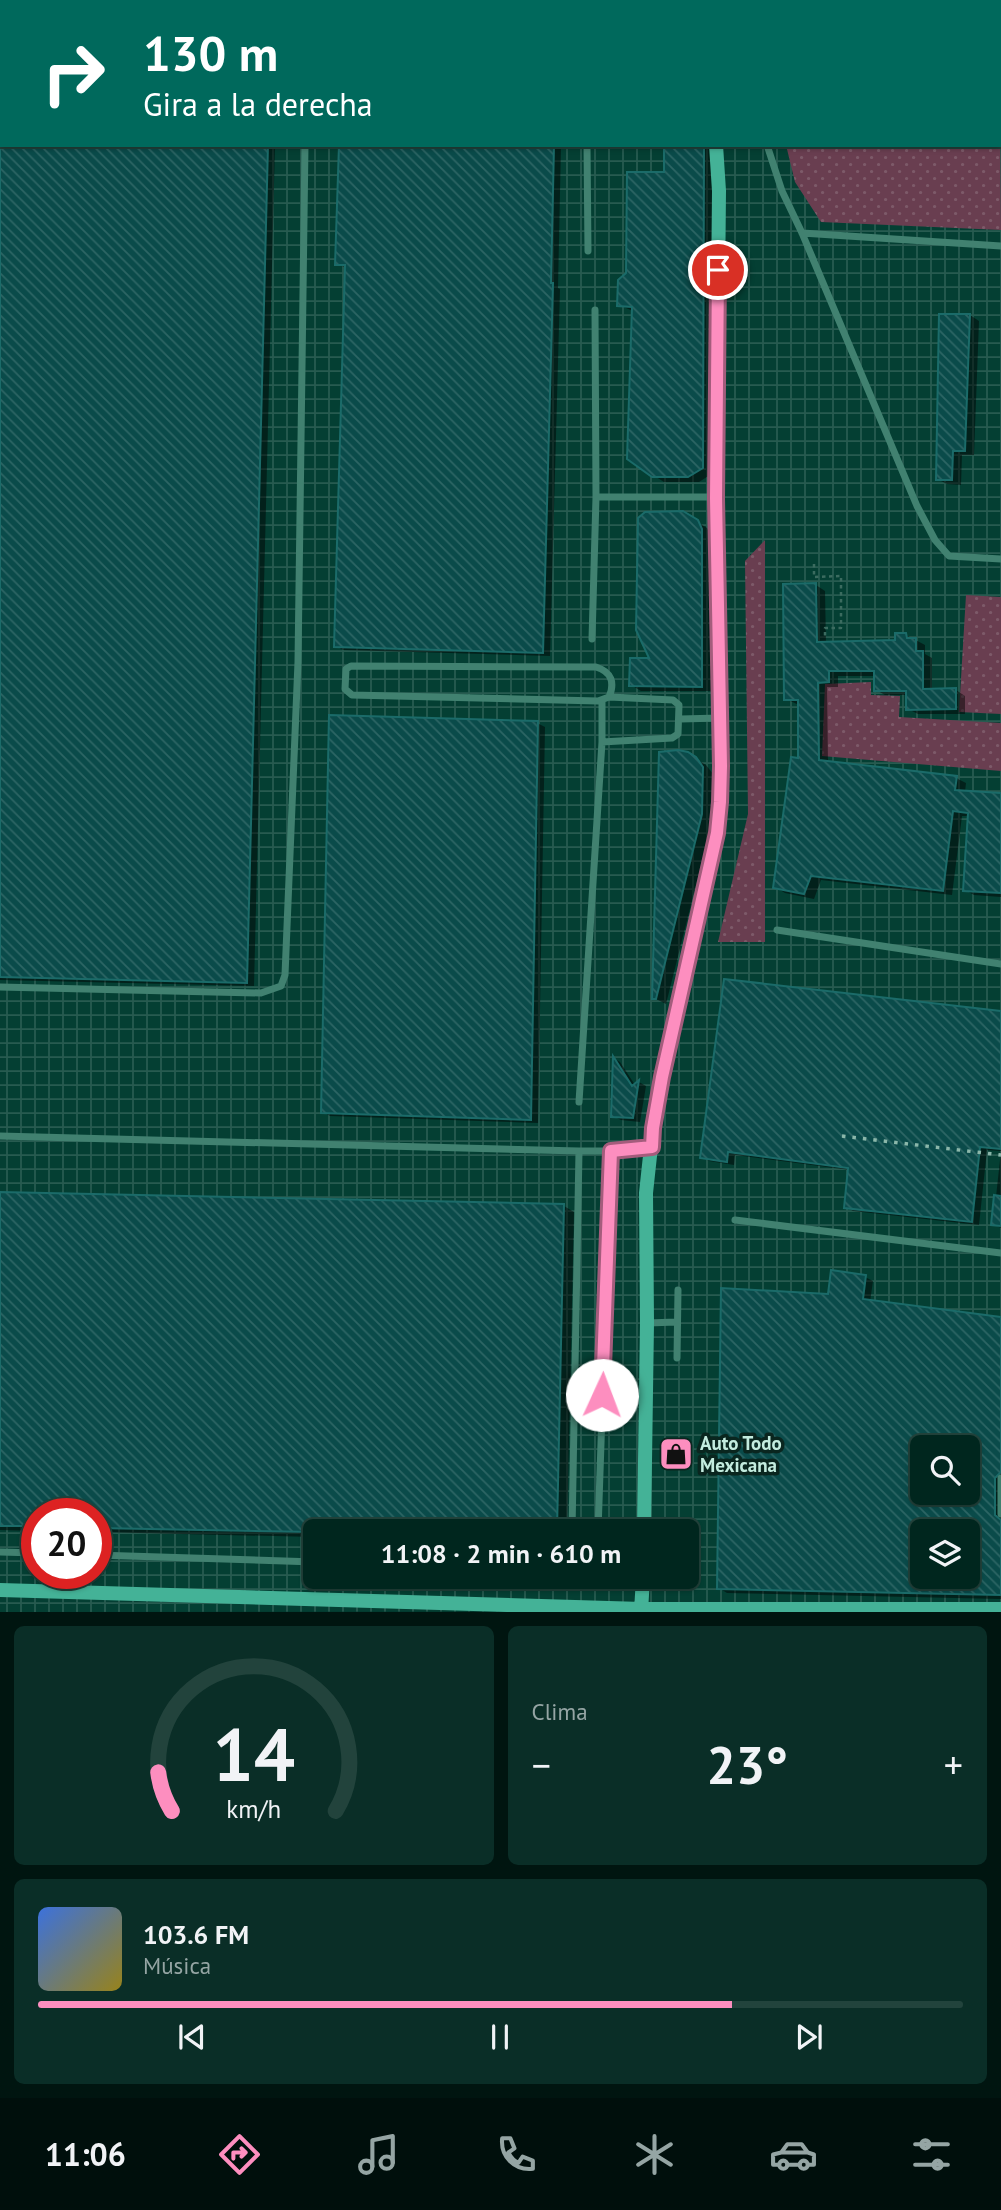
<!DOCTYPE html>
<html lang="es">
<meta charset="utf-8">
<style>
body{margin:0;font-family:"PT Sans",sans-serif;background:#0a2e27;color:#f1f3f6;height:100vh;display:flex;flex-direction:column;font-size:26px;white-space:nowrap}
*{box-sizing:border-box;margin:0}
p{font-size:23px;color:#95a5a4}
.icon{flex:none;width:38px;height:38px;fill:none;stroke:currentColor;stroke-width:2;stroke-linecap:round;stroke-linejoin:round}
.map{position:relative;height:1612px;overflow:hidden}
.side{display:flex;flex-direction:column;gap:14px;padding:14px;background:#001510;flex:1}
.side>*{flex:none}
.banner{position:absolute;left:0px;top:0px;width:1001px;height:147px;box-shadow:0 2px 5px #0004,0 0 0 2px #22433c;background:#00695c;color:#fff;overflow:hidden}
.fabs{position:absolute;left:910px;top:1435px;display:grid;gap:14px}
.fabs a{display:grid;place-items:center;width:70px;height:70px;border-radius:10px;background:#00261e;box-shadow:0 2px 5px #0004,0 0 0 2px #22433c;font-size:35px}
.speed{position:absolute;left:21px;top:1498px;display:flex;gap:14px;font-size:35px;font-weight:700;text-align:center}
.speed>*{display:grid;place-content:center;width:91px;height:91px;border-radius:50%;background:#00261e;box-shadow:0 2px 5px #0004,0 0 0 2px #22433c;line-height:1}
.speed .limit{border:10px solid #d22;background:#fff;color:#111}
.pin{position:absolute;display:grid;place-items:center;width:60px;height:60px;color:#fff;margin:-30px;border:4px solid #fff;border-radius:50%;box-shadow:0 2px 7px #0007}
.me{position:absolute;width:77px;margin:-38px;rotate:2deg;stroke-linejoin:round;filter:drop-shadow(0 0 5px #0008)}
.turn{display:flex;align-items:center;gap:24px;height:147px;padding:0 28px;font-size:32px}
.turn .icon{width:91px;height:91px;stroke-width:2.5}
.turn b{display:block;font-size:49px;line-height:60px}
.big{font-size:52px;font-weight:600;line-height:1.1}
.side .card{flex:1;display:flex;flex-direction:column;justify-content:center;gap:10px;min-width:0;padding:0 24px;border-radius:10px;background:#0a2e27}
.side .dial{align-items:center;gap:0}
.dial svg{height:182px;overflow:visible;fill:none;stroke:#22433c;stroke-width:7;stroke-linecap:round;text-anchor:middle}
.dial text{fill:#f1f3f6;stroke:none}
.song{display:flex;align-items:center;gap:21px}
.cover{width:84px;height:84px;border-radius:10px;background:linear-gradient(135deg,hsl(220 70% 55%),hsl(50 70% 35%))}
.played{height:7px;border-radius:4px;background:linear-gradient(90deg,#fd8ebf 75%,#22433c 75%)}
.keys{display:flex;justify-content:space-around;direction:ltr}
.heat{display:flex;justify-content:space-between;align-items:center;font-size:38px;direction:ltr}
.side .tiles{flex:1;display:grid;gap:14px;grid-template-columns:1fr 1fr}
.card:last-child{grid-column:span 2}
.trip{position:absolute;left:303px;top:1519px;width:396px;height:70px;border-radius:10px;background:#00261e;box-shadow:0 2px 5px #0004,0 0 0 2px #22433c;font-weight:600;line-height:70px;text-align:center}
.dock{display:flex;height:112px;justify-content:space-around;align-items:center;background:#000f0c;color:#95a5a4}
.dock .icon{width:49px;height:49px}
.dock .on{color:#fd8ebf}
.dock b{font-size:32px;color:#f1f3f6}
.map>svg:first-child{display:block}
</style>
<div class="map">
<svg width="1001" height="1612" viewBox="0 0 1001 1612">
<defs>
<pattern id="industrial-grid" width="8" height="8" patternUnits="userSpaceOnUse" patternTransform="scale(1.75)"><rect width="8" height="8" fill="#043f33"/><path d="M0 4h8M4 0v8" fill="none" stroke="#275b50"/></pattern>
<pattern id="park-dots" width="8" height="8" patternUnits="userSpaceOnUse" patternTransform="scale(1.75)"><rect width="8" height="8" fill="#693e50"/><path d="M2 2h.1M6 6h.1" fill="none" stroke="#7d5a69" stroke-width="1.8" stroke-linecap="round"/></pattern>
<pattern id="building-back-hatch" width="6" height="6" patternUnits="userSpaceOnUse" patternTransform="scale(1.75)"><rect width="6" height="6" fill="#0a4b4a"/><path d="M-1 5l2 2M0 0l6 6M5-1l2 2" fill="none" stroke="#2c6564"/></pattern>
</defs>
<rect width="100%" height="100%" fill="#003328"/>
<path fill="url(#industrial-grid)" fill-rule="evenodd" d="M0,0H1001V1611L0,1612ZM2,2H999V145H2ZM922,1447H968V1493H922ZM37,1514H96V1573H37ZM315,1531H686V1577H315ZM922,1531H968V1577H922Z"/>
<path fill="url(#park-dots)" d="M999,26L1001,230L821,222L795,182L786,145H999Z
M765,540V942H718L748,814L745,561Z
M966,595L1001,597V714L959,712Z
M871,682V695L900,696L899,717L1001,723V771L822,756L825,684Z"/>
<path fill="#0007" fill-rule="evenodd" d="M345,0H564L345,2Z
M0,58L2,145H275L254,986L0,980Z
M340,145H561L558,288L560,289L550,656L343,650L336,646L347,268L337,264Z
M666,145H714L713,473L699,482H664L653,475L633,311L619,305L628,274L666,174Z
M970,315L979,321L974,455H962L961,485L947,484L937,479Z
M683,513L707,528L711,536L712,691H641L631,685L651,660Z
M816,585L825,591L826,644L897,642L906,635L925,645V654L932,658V690H956L965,696V714H918L908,709V695H885L876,690L875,676H838V687H827L828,763L956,778L966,783L965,792L1001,794V897L974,895L965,890L969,816H962L952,895L821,880L814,899L785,893L775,887L800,760L799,705L786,699Z
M537,723L545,727L538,1123L330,1116L323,1112Z
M687,754L706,765L713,774L712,821L666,1004L654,998Z
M1001,1013V1228L993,1224L1001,1151L987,1150L979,1225L853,1211L846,1207L850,1170L735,1155L734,1165L709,1161L702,1157Z
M615,1059L620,1062L635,1085L639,1082L646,1086L640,1122L621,1120L613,1116Z
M0,1194L564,1206L574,1212L567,1531H315V1537L96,1532V1514H37V1531L0,1530Z
M865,1277L873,1281L870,1302L1001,1318V1599L727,1593L719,1588L829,1295ZM922,1447H968V1493H922ZM922,1531H968V1577H922Z"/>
<path fill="url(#building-back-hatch)" stroke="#1b6b69" stroke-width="2" fill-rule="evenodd" d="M0,145H268L247,983L0,977Z
M339,145H554L551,283H553L543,653L334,647L345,265H335Z
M664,145H704L703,468L688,477H652L627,459L632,307L617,306L618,280L626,273L627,172H664Z
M939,314H970L965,451H953L952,480H936Z
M683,511L698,520L702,529V687L629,686L630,658H649L636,630L638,518L645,512Z
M816,583L817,642L895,640V633H906L907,638H916V651H923V689L956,688V709L906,710V691H874V671H829V682L818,683L819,760L957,776L955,790L1001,793V893L963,891L968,813L953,811L943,891L811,876L804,894L773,888L791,757L798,758V700H784L783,584Z
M329,715L538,721L531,1120L321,1113Z
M678,750L688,752L696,757L703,767L702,814L656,999H652L659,752Z
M724,979L1001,1011V1149L980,1147L972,1222L844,1208L848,1168L728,1152L727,1162L700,1158Z
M613,1056L632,1086L639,1080L633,1118L611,1117Z
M0,1192L564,1204L557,1531L315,1532L96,1528V1514H37V1526H0Z
M994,1195L1001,1196V1226L991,1225Z
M831,1270L866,1275L863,1299L1001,1317V1472L995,1478V1515L1001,1520V1595L717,1589L721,1288L828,1294ZM922,1447H968V1493H922ZM922,1531H968V1577H922Z"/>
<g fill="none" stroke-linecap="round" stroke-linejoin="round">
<path stroke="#3b6b5f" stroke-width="2.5" stroke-dasharray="3.5 3.5" stroke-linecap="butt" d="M814,564V577L841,576V628H825V639"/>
<path stroke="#418170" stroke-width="7" d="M585,0V2
M0,30H2
M999,70H1001
M587,145L588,251
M767,145L782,191L802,233L917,506L935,540L949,556L1001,559
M785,145H809
M802,233L1001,246
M596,497H716
M592,639L596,497L595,310
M602,701V742L672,738L678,734L679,705L673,700L609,697L598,701L352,695L345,689L346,669L351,666L596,667C612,672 615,683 609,697
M680,719L720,718
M777,930L1001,964
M0,987L261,993L281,986L285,975L298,662L305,145
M579,1102L602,742
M0,1136L579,1151H611L652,1147
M735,1220L1001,1253
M648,1323L676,1322
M677,1358L678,1290
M1001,1478V1514
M572,1531L579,1151
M598,1531L611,1151
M0,1552L37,1553
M96,1555L315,1562"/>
<path stroke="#44b297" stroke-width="14" d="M681,0L682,2
M644,1531L647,1323L646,1193L653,1128L666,1056L717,833L720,802L716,497L719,191L716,145
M0,1590L642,1609H1001
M641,1612L643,1577"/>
<path stroke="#8bb7aa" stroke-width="3.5" stroke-dasharray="3.5 7" stroke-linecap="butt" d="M842,1136L1001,1155"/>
</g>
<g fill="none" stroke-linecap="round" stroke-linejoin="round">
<defs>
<path id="route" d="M602,1395L611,1151L652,1147L653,1128L662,1077L717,833L720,802L721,766L716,498L718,270"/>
</defs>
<use href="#route" stroke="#a45c7c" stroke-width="18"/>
<use href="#route" stroke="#fd8ebf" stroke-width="12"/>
</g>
<defs>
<symbol id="shop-square" viewBox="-11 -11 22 22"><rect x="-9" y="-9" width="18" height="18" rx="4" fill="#fd8ebf" stroke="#0a261f"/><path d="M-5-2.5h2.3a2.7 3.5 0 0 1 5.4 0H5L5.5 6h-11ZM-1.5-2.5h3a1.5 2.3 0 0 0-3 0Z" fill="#111"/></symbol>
</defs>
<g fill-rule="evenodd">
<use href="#shop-square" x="657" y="1435" width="38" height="38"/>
</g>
<g text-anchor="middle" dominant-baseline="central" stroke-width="7" stroke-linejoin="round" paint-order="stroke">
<g font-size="19" font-weight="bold" fill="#c3ecdf" stroke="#0a261f" text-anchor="start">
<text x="700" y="1443">Auto Todo<tspan x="700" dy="22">Mexicana</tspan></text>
</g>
</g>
</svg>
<div class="fabs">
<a><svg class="icon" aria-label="search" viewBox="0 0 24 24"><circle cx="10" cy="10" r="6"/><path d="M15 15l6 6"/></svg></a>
<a><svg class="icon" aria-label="layers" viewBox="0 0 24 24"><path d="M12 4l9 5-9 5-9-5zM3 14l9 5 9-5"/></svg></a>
</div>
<div class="speed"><div class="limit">20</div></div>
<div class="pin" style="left:718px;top:270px;background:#d93025"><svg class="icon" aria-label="arrive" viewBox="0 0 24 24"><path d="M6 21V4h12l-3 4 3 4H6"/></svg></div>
<svg class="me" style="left:602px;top:1395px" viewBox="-20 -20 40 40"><circle r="19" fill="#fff"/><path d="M0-13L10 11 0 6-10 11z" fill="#fd8ebf"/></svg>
<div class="trip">11:08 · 2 min · 610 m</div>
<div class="banner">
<div class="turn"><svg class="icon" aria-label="right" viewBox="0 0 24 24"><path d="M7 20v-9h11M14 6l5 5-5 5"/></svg><div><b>130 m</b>Gira a la derecha</div></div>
</div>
</div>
<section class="side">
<div class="tiles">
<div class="card dial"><svg viewBox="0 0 100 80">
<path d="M14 69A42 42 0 1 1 86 69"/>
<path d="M14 69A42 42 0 0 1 8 52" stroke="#fd8ebf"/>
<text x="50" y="56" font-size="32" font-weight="700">14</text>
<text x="50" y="72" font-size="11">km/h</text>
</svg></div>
<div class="card"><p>Clima</p>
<div class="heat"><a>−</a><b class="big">23°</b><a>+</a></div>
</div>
<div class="card">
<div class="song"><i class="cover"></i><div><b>103.6 FM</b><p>Música</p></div></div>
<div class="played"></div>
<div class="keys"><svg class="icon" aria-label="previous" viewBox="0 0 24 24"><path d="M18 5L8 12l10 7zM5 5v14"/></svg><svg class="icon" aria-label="pause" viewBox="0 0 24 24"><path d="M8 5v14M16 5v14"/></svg><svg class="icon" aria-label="next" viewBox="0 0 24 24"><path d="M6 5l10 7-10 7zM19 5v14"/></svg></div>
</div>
</div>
</section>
<nav class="dock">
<b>11:06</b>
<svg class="icon on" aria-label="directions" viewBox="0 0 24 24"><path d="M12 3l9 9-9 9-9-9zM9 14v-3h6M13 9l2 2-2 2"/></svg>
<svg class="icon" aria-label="music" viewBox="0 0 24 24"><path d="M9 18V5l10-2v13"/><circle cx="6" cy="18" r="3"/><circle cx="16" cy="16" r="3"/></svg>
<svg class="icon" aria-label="phone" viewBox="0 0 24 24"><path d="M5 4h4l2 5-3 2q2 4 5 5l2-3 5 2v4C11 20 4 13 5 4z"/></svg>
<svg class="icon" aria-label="climate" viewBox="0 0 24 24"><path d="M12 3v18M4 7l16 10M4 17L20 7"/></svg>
<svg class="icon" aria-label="car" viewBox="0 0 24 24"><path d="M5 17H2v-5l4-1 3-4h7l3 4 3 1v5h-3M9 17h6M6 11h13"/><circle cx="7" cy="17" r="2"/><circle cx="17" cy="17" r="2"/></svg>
<svg class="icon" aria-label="filters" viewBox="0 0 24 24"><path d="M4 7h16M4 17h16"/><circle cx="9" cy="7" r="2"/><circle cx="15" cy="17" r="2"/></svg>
</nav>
